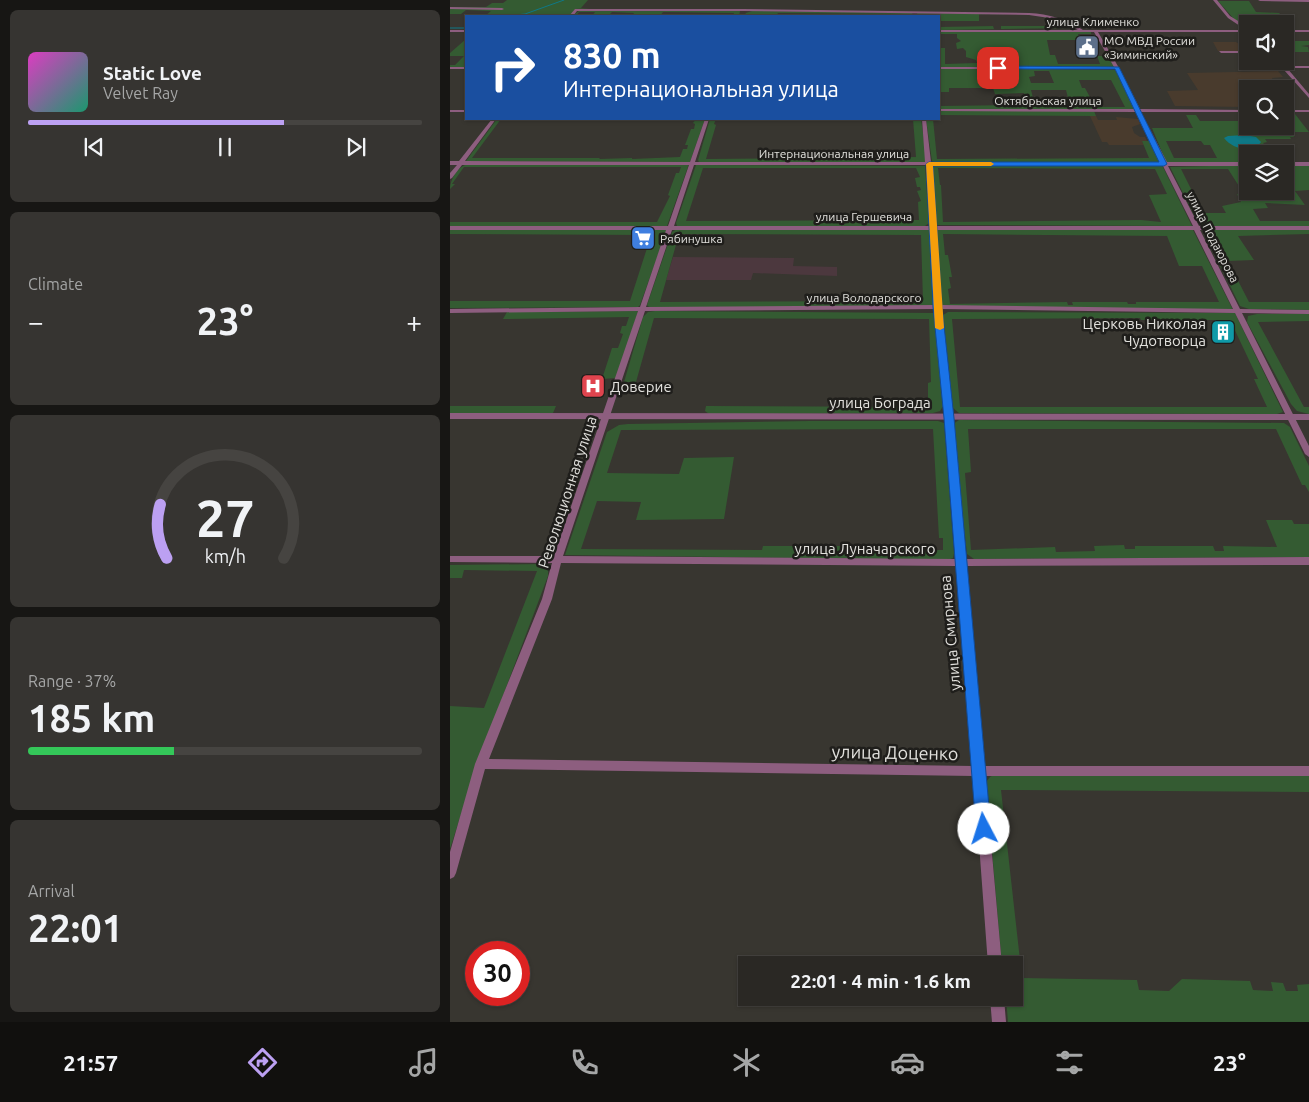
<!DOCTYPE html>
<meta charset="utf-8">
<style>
body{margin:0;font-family:Ubuntu,sans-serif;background:#363431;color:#f1f3f6;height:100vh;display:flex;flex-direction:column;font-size:19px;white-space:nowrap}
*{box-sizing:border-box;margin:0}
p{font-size:16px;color:#a5a6a6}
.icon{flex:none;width:28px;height:28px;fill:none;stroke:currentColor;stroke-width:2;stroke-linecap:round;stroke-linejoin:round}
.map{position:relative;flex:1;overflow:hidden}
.sheet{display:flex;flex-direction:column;gap:10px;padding:10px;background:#171614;width:450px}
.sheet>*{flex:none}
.guide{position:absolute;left:15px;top:15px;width:475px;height:105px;border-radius:0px;box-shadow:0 1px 4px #0004,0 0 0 1px #464441;background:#1a4fa0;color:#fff;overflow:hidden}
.controls{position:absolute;left:789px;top:15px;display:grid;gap:10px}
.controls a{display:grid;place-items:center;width:55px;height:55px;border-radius:0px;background:#2a2824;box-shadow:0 1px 4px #0004,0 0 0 1px #464441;font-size:25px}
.speed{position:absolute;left:15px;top:941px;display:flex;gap:10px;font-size:25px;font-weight:700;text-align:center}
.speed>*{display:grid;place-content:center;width:65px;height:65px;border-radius:50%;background:#2a2824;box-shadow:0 1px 4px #0004,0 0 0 1px #464441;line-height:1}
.speed .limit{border:8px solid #d22;background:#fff;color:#111}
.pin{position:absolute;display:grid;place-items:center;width:42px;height:42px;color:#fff;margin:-21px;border-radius:10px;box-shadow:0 2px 8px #0006}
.me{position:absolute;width:55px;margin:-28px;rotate:355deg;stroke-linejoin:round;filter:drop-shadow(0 0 4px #0008)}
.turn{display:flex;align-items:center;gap:18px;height:105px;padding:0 15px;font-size:22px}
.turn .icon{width:65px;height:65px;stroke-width:2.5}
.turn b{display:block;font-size:35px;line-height:42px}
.big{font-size:38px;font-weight:700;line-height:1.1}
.sheet .card{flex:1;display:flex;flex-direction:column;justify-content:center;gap:8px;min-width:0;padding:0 18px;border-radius:8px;background:#363431}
.sheet .dial{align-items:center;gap:0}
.dial svg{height:130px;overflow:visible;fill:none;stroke:#464441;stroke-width:7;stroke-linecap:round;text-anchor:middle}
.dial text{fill:#f1f3f6;stroke:none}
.song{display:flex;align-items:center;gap:15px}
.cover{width:60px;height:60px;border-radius:8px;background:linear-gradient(135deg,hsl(310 70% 55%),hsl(160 70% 35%))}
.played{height:5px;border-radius:2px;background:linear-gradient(90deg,#bca0f2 65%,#464441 65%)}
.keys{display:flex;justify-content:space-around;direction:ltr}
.heat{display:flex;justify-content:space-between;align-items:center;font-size:28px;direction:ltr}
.charge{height:8px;border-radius:4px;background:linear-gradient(90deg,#34c759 37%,#464441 0)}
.trip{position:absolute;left:288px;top:956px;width:285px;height:50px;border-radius:0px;background:#2a2824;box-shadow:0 1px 4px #0004,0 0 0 1px #464441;font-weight:700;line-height:50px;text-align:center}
.menu{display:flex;height:80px;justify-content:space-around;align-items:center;background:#11100e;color:#a5a6a6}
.menu .icon{width:35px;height:35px}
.menu .selected{color:#bca0f2}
.menu b{font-size:22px;color:#f1f3f6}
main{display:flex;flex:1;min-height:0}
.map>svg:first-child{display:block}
</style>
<main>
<section class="sheet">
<div class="card">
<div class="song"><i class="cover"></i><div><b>Static Love</b><p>Velvet Ray</p></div></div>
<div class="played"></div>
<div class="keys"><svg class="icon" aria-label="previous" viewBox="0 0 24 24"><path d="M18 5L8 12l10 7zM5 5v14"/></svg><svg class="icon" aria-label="pause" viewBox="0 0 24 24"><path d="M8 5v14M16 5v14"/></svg><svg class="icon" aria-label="next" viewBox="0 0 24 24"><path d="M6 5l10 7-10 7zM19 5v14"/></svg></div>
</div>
<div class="card"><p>Climate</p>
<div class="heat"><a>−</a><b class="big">23°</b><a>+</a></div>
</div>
<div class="card dial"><svg viewBox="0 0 100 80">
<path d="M14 69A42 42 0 1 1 86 69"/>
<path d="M14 69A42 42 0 0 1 10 36" stroke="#bca0f2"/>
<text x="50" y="56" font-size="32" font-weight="700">27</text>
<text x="50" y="72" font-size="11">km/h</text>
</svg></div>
<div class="card"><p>Range · 37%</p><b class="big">185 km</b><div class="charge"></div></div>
<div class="card"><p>Arrival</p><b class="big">22:01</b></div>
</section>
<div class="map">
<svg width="859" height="1022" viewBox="0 0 859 1022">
<rect width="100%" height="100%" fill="#383630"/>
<path fill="#493b2d" d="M763,42H786L789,44L797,45V51H768Z
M828,71L833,77L822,78L827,89H798L797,107L725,106L717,91L748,90L737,73Z
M640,116H646L648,120H667L666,117L688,119L690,124L682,127L684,133L690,137H695L697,141H692L694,145H659L657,142H652Z"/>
<path fill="#4c383e" d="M223,257L344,258L343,266L387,267V276L303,273L301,280H216Z"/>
<path fill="#345b32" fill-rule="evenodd" d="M57,0H138L131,8H140L126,9L119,16H35L41,11L16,10L11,14H0V7H36L42,3H53Z
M768,1H799L806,12L829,13L838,21H833L829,16H810L816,24H798L797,27L784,19Z
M129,11H290L289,16H283L284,13L213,12L210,16H174L183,15L184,13L162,12L158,16H142L145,12H129L126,16H122Z
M302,11L462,12L463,16H457L456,14L328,13L326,16H294L296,13Z
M467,13L589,15L605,18L625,28L489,30V27L543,26L544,29H551V26H615L607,22H596L594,16L590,15L529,14V21H489V16H468Z
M489,32H641V34H628L630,40H597L600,55H605L608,64H650L647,56H659L666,67H489V48H495V64L527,63L526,60L516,57V51L513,48L507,49L506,43L511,41L507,38V34H489Z
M16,39V67H0V65H5L14,56H0V53Z
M835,41H859V45L851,46L858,47L859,52H835Z
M489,68L667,70L684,109H489V106L577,105L574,93L545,94L543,88H499V92H489ZM584,71H599L604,83H581L579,77L585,76ZM629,80H661L675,107H643L639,99H641L635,88H632ZM581,90H616L620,106H585Z
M489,111H644L646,116L489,115Z
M835,114H845L859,132H841L844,137H840L841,139H815L817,142L813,143L821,151H817L818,154H798L797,162H716L702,128H743L736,115H746L750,121H792L795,126H843ZM716,141H751L754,145H760L767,158H724Z
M47,119H51L22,158H150L149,159L182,158V159L230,157L233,149H237L238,145H235L241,129H244L245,124L243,123C245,119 250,119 255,119L240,162L16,161Z
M260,119H266L264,124L266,125L256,159L466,157L463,119H471L477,162H249L248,160Z
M476,119H483L487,159L699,158L692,141H700L710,162L486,163L482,161Z
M239,164L217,226H0V222H207L220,196L218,195L226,173H229L231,167H14L2,184H5L0,189C0,180 7,168 15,165Z
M246,165L475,166L479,223L475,226H227L226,223ZM253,168H466L470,177L465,178L467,187H470L471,190L467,191L471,201L468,202L469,220L236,221Z
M486,165H712L742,226L487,225L485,223L482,168ZM488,168L705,169L717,194L699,195L711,222L691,220L493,222L491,185H490Z
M797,165L798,191H835V165H859V190L845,191L855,205L815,203L818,208L803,209L810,221H859V227L752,226L747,221L720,167ZM731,169H778L794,194H787L791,202L772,206L776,213H753Z
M487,229L743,230L783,310L492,307ZM493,234L717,236L729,266H752L769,302H686V304H678L677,302H622L623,305H618L617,302L500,304L498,289L501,288L499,277H502L498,255H495Z
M0,230H217L190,305L188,307L0,308V301H180L198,245L195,244L198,235L0,234Z
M225,230H479L486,308L199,307L197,305L222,232ZM229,234L471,235L473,301L210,302Z
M755,230H859V234L788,236L804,260L778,261L799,302H859V310L799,309L790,306L753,231Z
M188,311L167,378L152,379L162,348H168L173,334L170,333L172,326H176L179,317L53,319L57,312Z
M205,311L484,313L486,314L493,406L490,411L483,413L259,414L255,411L256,406L478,407V383L481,382L479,319L204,318L186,382H174L193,317L198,312Z
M498,312L785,313L833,412L827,414L509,413L503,408L493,315ZM690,318L691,320H780L808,379H804L817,407H510L502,319Z
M807,314H859V321L808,322L854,407H859V414L847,411L841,404L797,322L798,316Z
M0,406H106L103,413H0Z
M509,420L834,423L840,427L859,466V492L855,485H852L826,429H518L521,472L515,473L521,550L605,547L606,552L645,551L644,546L674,545L675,549H685V546H763L765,551H774L773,546L827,547L816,520H842L844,524H859V557L524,559L517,554L503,431V424Z
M360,421H488L494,423L504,553L503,558L498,560L115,555L157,432L169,425L178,424ZM483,429L489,538H493V550H442L441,546H313L312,550L131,549L147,501L191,502L186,520L274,519L284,457L234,458L229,474L157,473L171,430Z
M94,564L98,568V576L25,770L0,849V706L34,708L87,571L14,570L12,578H0V565Z
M545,774L859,776V792L551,790L572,978L687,980L689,990L719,991L732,979L800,981L803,990L823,991L821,982L833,983L836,991H848L847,985L859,984V1022H558L556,998H564V965H552L536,782L540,777Z"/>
<path fill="#0f7987" d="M795,135L806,137L811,142C803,154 782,149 774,138L778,136Z"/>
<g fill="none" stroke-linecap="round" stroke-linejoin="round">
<path stroke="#0f7987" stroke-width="1" d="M55,16L75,14L114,0
M0,28H16"/>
</g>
<path fill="#54504a" stroke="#9a958e" d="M764,323H775L782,341L771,340Z"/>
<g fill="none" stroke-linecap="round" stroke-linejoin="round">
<path fill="#8d5e7f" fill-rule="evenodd" d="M763,0H767L780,16L798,27V32H648L669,68L690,109L798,110V112H691L717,162H798V166H718L749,226H859V230H750L790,309L859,310V314L792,313L859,446V457L855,454L785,313L491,309L515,559L859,557V565L516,566L534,766H859V776H535L552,965H538L524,776L35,769L6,873L4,877L0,879V852L25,764L92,599L102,563L0,562V556H104L188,311L0,313V309L190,307L216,230H0V226H218L239,165H12L2,178L0,179V173L7,165H0V161H9L42,119H46L15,161L240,162L255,119H259L245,162H475L472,119H476L481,162H711L686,112L489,111V109H685L665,69H489V67H664L644,32H489V30H628L606,19L579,15L293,11H127L123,16H119L125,9H293L579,13C599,14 616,19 633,30H796L778,18ZM244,165H476L479,226H224ZM481,165L713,166L743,226H485ZM222,230H479L484,305L196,307ZM485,230H744L783,309L491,305ZM485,309L506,559L113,556L195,311ZM111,563L507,566L523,766L39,759L102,599Z
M808,0H859V2L810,1Z
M0,7L52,8L54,9L52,10L0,9Z
M0,30H16V32H0Z
M835,30H859V32H835Z
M769,51H798V53H771Z
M826,61H831L834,66H859V68H837L859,94V98Z
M0,67H16V69H0Z
M0,110H16V112H0Z
M835,110H859V112H835Z
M835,162H859V166H835Z
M540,998H554L556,1022H542Z"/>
<path fill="#8d5e7f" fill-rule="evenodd" d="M0,413L859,414V420L0,419Z"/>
</g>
<path fill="#1a73e8" stroke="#114b97" d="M548,66L669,67L717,164L714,166H483L492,307L504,418L541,829L539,834L534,836L528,834L526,829L494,418L483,307L476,164L479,162H709L665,69H546Z"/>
<path fill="#f59e0b" d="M479,162H541L544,164L541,166H483L494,328L490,330L485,328L476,164Z"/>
<defs>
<symbol id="civic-square" viewBox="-11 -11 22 22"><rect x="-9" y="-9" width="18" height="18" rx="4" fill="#5c6f8a" stroke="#1f1e1b"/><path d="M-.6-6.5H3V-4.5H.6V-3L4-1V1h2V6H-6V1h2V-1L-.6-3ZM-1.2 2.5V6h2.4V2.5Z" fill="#fff"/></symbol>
<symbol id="supermarket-square" viewBox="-11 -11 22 22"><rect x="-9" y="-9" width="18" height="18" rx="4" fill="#3f7fe0" stroke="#1f1e1b"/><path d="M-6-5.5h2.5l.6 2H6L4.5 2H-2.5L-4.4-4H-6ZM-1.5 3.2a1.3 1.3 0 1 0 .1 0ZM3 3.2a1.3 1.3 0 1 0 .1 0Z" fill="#fff"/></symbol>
<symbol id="building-square" viewBox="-11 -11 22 22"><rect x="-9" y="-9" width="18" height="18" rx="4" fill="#0f9aa8" stroke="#1f1e1b"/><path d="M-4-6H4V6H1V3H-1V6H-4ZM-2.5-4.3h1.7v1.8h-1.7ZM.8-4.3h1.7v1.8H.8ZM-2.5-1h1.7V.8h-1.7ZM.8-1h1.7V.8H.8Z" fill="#fff"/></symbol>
<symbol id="hospital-square" viewBox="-11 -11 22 22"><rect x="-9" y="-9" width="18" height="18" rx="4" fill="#e0444e" stroke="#1f1e1b"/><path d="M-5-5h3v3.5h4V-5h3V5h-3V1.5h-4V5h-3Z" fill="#fff"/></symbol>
</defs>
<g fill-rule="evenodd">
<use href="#civic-square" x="623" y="33" width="28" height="28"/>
<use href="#supermarket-square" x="179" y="224" width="28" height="28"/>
<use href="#building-square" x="759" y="318" width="28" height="28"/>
<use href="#hospital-square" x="129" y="372" width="28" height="28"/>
</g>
<g text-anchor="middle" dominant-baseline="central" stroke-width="5" stroke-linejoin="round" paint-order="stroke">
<g font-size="12" fill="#e1e0dc" stroke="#1f1e1b">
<text x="643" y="21">улица Клименко</text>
<text x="598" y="100">Октябрьская улица</text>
<text x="384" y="153">Интернациональная улица</text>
<text x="414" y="216">улица Гершевича</text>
<text transform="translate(763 237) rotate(63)">улица Подаюрова</text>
<text x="414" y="297">улица Володарского</text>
</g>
<g font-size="12" fill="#e1e0dc" stroke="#1f1e1b" text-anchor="start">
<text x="654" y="40">МО МВД России<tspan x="654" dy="14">«Зиминский»</tspan></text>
<text x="210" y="238">Рябинушка</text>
</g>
<g font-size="15" fill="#e1e0dc" stroke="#1f1e1b" text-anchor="end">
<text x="756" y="323">Церковь Николая<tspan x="756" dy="17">Чудотворца</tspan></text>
<text x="160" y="386" text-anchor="start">Доверие</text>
</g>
<g font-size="15" fill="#e1e0dc" stroke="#1f1e1b">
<text x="430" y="402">улица Бограда</text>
<text transform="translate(117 492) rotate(-72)">Революционная улица</text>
<text x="415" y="548">улица Луначарского</text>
<text transform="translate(500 633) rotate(-95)">улица Смирнова</text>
</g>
<g font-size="18" fill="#e1e0dc" stroke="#1f1e1b">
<text transform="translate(445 752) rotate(1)">улица Доценко</text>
</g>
</g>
</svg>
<div class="controls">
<a><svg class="icon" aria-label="sound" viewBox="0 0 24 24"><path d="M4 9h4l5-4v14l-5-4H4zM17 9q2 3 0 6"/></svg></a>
<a><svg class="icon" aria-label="search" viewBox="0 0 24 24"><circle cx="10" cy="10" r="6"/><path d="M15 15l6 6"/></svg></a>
<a><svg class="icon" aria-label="layers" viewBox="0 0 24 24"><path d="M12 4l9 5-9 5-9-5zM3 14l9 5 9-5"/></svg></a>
</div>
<div class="speed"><div class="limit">30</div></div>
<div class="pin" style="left:548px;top:68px;background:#d93025"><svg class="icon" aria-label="arrive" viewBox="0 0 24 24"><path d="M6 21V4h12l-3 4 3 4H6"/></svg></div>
<svg class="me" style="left:534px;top:829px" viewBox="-20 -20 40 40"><circle r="19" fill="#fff"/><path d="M0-13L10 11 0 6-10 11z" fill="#1a73e8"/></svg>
<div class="trip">22:01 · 4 min · 1.6 km</div>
<div class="guide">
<div class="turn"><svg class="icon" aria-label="right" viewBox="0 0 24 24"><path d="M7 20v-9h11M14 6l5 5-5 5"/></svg><div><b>830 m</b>Интернациональная улица</div></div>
</div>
</div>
</main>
<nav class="menu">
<b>21:57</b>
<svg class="icon selected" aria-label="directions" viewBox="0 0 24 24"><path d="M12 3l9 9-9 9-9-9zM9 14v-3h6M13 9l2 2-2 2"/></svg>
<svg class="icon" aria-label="music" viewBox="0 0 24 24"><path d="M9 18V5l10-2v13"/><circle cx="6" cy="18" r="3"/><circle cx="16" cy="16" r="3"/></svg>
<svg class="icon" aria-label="phone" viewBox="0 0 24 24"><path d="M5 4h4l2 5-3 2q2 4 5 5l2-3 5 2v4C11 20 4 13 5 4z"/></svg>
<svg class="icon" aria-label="climate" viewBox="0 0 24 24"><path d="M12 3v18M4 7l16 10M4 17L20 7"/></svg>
<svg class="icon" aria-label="car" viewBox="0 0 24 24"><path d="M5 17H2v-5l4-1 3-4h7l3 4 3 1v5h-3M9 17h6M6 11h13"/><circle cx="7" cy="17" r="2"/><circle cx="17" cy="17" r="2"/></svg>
<svg class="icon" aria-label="filters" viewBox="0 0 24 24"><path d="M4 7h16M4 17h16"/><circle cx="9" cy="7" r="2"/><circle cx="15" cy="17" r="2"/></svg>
<b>23°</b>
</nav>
